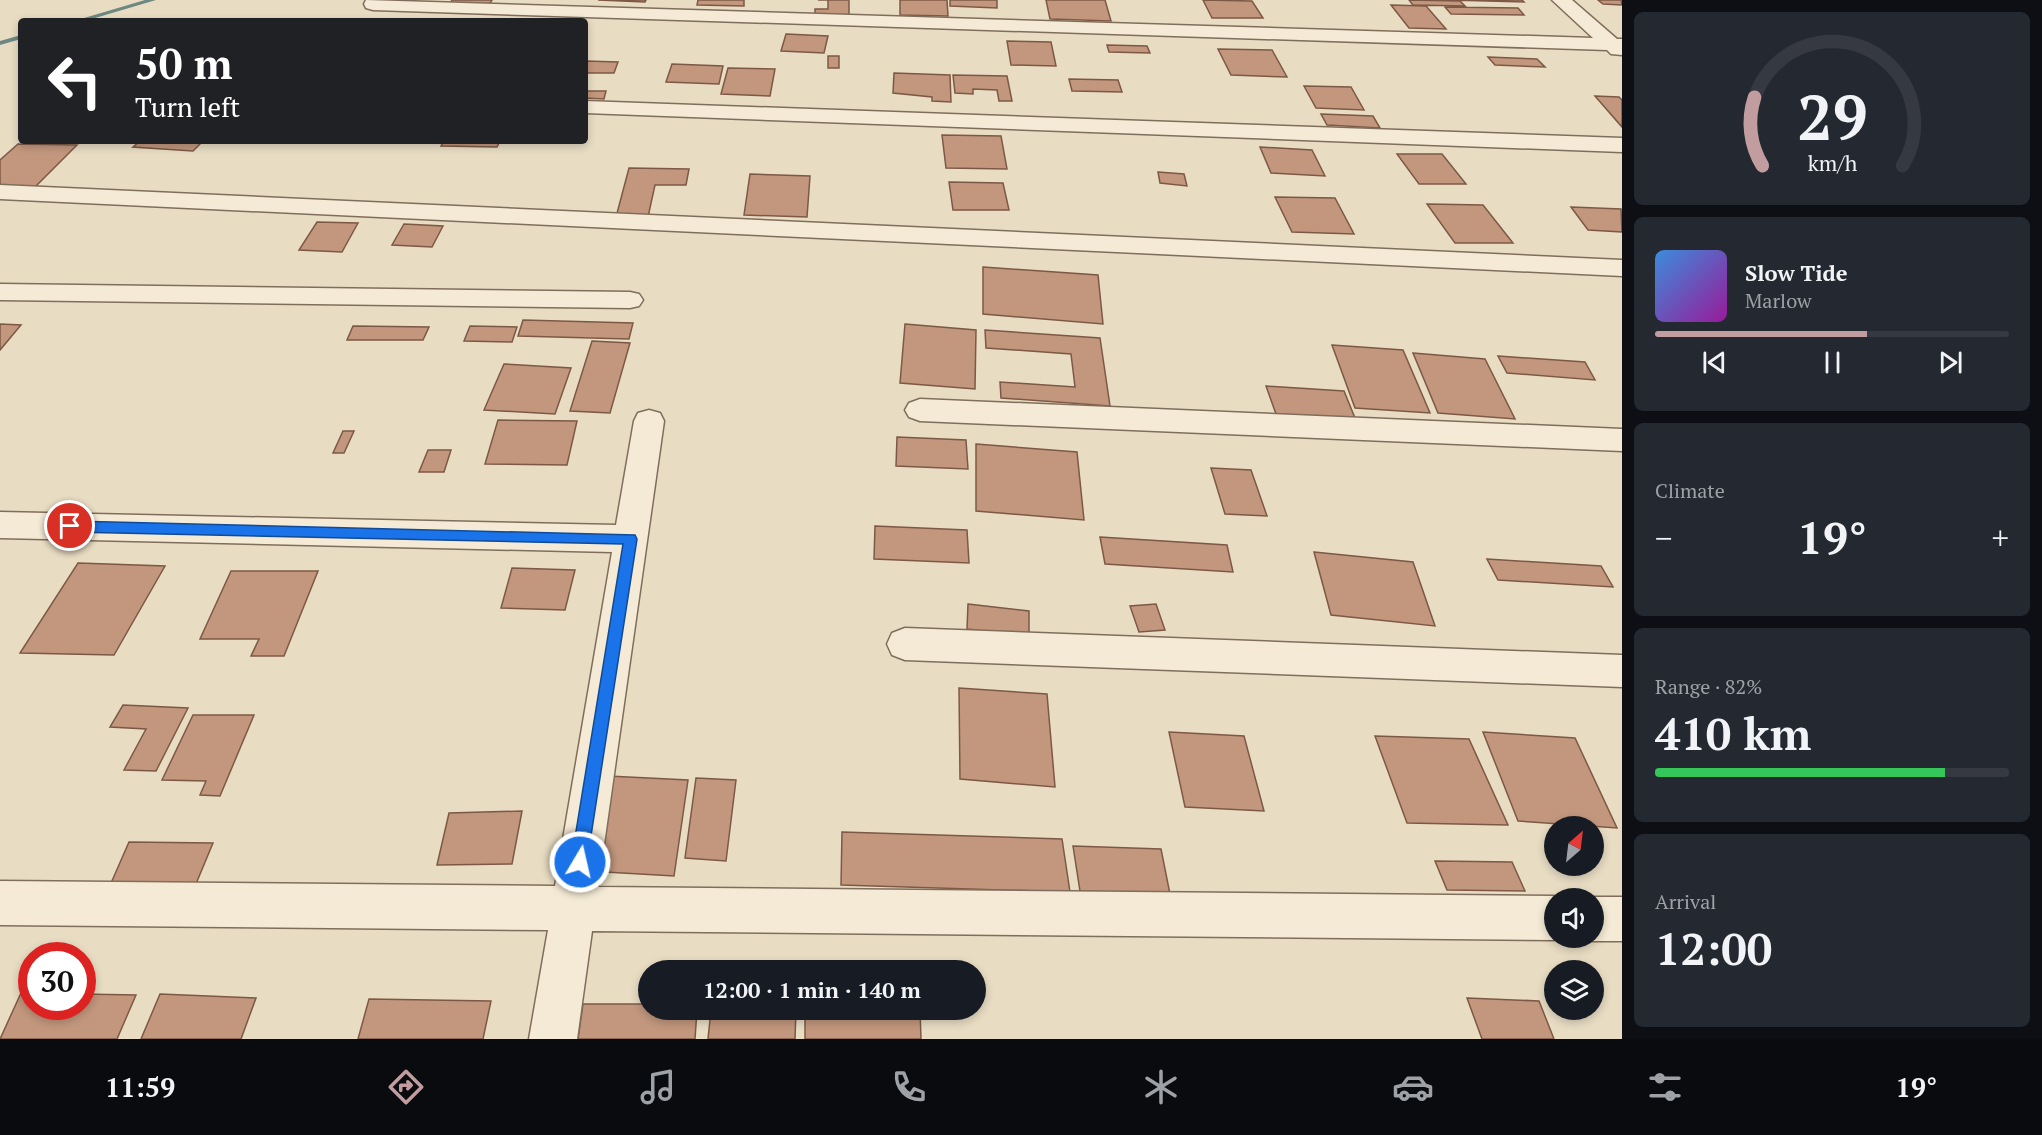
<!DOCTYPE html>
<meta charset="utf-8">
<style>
body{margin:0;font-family:"PT Serif",serif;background:#242831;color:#f1f3f6;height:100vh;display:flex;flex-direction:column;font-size:22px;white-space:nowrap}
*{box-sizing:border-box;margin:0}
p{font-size:20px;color:#9ea1a6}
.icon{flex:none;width:33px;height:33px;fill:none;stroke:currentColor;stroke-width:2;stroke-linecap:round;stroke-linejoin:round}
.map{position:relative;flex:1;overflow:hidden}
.details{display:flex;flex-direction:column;gap:12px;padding:12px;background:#0d0f14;width:420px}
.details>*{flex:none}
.hud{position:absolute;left:18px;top:18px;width:570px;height:126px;border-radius:6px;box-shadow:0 3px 9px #0003;background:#202124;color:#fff;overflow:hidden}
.needle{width:39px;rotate:28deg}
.controls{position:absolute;left:1544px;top:816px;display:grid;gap:12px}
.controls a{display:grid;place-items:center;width:60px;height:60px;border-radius:50%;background:#171b24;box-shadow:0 3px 9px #0003;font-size:30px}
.speed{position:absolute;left:18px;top:942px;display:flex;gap:12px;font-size:30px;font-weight:700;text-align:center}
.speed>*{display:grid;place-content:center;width:78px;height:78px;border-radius:50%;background:#171b24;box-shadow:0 3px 9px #0003;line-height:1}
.speed .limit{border:9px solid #d22;background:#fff;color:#111}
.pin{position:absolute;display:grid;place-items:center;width:51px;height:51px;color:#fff;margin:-26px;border:3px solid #fff;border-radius:50%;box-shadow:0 2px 6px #0007}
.me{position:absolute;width:66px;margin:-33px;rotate:9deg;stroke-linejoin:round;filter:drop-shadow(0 0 4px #0008)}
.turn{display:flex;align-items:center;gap:21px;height:126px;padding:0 18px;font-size:27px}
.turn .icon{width:78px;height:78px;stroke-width:2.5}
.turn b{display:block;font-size:42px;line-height:51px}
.big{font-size:45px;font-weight:800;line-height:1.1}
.details .widget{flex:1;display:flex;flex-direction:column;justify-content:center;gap:9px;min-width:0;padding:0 21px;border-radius:9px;background:#242831}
.details .dial{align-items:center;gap:0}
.dial svg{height:156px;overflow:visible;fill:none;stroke:#363941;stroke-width:7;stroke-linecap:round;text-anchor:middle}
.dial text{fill:#f1f3f6;stroke:none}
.song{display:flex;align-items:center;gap:18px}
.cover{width:72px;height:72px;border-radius:9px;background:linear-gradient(135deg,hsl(210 70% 55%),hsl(300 70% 35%))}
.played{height:6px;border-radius:3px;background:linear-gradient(90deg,#c29da0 60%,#363941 60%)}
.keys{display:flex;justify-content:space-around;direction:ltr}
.heat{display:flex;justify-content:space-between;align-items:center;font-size:33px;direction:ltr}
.charge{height:9px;border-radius:4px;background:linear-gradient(90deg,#34c759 82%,#363941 0)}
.trip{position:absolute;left:638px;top:960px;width:348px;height:60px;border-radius:30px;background:#171b24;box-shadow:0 3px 9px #0003;font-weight:800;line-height:60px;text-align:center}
.menu{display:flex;height:96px;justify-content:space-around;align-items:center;background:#090b0e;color:#9ea1a6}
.menu .icon{width:42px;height:42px}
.menu .selected{color:#c29da0}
.menu b{font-size:27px;color:#f1f3f6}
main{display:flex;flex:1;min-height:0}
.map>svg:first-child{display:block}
</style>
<main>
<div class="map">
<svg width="1622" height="1039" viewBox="0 0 1622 1039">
<rect width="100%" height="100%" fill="#e8dcc3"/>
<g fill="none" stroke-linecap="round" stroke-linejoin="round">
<path fill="#6d8880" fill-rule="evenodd" d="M145,0H156L85,21H74Z
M21,35V39L0,45V41Z"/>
</g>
<path fill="#c2977d" stroke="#7d5945" stroke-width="1.5" d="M452,0H492L489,5L450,4Z
M598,0H646L645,2Z
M698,0H744V6L697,5Z
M818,0H849V16H815V9H828V0Z
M900,0H947L948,16L900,15Z
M950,0H997V8L950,6Z
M1046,0H1105L1111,21L1050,19Z
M1203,0L1252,1L1263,18H1212Z
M1409,0L1460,1L1465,6L1413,5Z
M1522,0L1524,2L1448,0Z
M1598,0H1621L1622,5L1603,4Z
M1391,5L1426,6L1446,29L1409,28Z
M1445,7L1518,8L1524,15L1451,14Z
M786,34L828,36L824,53L781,51Z
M1007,41L1051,42L1056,66L1011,65Z
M1107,45L1147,46L1150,53L1109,52Z
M1218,49L1272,50L1287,77L1231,75Z
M828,56H839V68H828Z
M1488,57L1537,59L1545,67L1495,65Z
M585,61L618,62L614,73H585Z
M672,64L723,66L719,84L666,82Z
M728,68L775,69L770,96L721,94Z
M894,73L950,75L951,102L932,101V97L893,93Z
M953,75L1007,76L1012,101H999L997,90L973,89V94L955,93Z
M1069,79L1118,80L1122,92L1072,91Z
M1304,86L1351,87L1364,110L1316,108Z
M585,91H606L604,99L585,98Z
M1595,96L1619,97L1622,100V127Z
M1321,114L1373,116L1380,128L1327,125Z
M942,135L1001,136L1007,169L946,168Z
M140,141H203L193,151L133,147Z
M444,141H500L497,147L441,146Z
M18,144L77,145L35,187L0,186V160Z
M1260,147L1312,150L1325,176L1271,173Z
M1397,154H1442L1466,184H1419Z
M629,168L689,169L686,185H655L648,217H616Z
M1158,172L1184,174L1187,186L1160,183Z
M750,174L810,176L807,217L744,215Z
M949,182L1003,183L1009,210H953Z
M1275,197L1335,198L1354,234L1292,232Z
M1427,204L1483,205L1513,243H1455Z
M1571,207L1621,209L1622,232L1588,230Z
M317,222L358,223L342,252L299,250Z
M404,224L443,226L432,247L392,245Z
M983,267L1098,275L1103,324L983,314Z
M523,320L633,323L629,339L518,336Z
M0,324L21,325L0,350Z
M905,324L976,330L975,389L900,383Z
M353,326L429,327L423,340H347Z
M470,326L517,327L512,342L464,341Z
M985,330L1100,338L1110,406L1001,398L1000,382L1075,387L1071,354L986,348Z
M592,341L630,343L610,413L570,411Z
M1332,345L1403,350L1430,413L1355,408Z
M1413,353L1485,359L1515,419L1438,413Z
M1498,356L1585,362L1595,380L1507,373Z
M504,364L571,368L555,414L484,410Z
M1266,386L1344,391L1355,418L1276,414Z
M498,420L577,421L567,465L485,464Z
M343,431H354L344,453H333Z
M897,437L966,440L968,469L896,466Z
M976,444L1077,452L1084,520L976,511Z
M428,450H451L444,472H419Z
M1211,468L1251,470L1267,516L1225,514Z
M875,526L967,530L969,563L874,559Z
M1100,537L1227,545L1233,572L1105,564Z
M1314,552L1413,562L1435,626L1331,615Z
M1487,559L1601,566L1613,587L1498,580Z
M78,563L165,566L114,655L20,653Z
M512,568L575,570L565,610L501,608Z
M231,571H318L284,656H251L259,639H200Z
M968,604L1029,611V636L967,629Z
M1156,604L1165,630L1139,632L1130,606Z
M959,688L1047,694L1055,787L960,779Z
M123,705L188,708L156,771L124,770L146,729L110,727Z
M193,715H254L220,796L200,795L206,781L162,780Z
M1169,732L1244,736L1264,811L1185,807Z
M1483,732L1575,738L1617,828L1518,821Z
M1375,736L1469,739L1508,825L1407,823Z
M608,776L688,780L674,876L588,871Z
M696,778L736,780L726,861L685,858Z
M522,811L512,864L437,865L449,813Z
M842,832L1062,839L1070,892L841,885Z
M129,842L213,843L193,891L108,890Z
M1073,846L1161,849L1170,894L1080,891Z
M1435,861L1512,862L1525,891L1447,890Z
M21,993H32V1006H82V994L136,995L117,1039H0Z
M160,994L256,998L241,1039H141Z
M1467,998L1539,1001L1554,1039H1482Z
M369,999L491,1001L483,1039H358Z
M583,1004H648V1010H697L695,1039H578Z
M711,1010H796L795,1039H708Z
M805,1010H920L921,1039H805Z"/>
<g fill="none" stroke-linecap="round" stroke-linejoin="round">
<defs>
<path id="minor" d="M366,0L1593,38L1552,0H1572L1617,39H1622V55L1611,54L1607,50L373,10L366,8L364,4Z
M585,101L1622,138V152L585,113Z
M0,185L1622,260V276L0,199Z
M0,284L630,292L639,294L643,300L639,306L630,308L0,300Z
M920,399L1622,429V451L920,421L909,417L905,410L909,403Z
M649,410L660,413L664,421L598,887L1554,896L1560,898H1554V938H1560L1554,940L592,931L577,1039H529L548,930L0,925V881L555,886L612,552L0,538V512L616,525L634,421L638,413Z
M905,628L1622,655V687L905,660L892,655L887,644L892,633Z
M1593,897H1622V941H1593L1584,938H1593V898H1589Z"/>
</defs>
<use href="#minor" stroke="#806e5c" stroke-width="3"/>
<use href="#minor" fill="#f4ead5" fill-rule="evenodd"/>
</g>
<path fill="#1a73e8" stroke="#114b97" stroke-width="1.5" d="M70,521L635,535L637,539L586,868L580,871L574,868L571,862L623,544L70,532L63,526Z"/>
</svg>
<div class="controls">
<a><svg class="needle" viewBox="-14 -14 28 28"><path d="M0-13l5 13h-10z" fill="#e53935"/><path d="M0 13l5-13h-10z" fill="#9ea1a6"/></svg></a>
<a><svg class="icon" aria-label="sound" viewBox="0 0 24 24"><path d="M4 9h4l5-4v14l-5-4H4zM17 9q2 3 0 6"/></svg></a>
<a><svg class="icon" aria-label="layers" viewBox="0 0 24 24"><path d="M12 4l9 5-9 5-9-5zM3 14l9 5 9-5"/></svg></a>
</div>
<div class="speed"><div class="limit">30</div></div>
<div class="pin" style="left:70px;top:526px;background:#d93025"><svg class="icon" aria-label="arrive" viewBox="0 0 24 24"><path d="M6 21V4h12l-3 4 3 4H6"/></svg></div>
<svg class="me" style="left:580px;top:862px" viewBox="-20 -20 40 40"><circle r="17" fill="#1a73e8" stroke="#fff" stroke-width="3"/><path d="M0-11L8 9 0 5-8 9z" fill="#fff"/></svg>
<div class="trip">12:00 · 1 min · 140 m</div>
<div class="hud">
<div class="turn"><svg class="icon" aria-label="left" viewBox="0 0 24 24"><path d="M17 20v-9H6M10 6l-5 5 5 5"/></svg><div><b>50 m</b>Turn left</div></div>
</div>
</div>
<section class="details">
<div class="widget dial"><svg viewBox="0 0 100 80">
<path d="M14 69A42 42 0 1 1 86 69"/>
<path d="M14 69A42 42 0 0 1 10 34" stroke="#c29da0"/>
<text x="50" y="56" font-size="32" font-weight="700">29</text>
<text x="50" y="72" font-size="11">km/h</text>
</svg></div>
<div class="widget">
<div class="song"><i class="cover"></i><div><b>Slow Tide</b><p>Marlow</p></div></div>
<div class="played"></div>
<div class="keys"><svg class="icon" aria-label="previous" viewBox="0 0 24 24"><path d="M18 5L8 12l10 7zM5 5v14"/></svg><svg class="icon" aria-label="pause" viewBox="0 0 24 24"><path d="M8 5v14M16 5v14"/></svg><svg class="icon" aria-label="next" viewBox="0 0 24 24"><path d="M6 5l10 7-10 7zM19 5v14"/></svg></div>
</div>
<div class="widget"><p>Climate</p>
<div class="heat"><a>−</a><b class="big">19°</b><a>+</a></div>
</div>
<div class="widget"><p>Range · 82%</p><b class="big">410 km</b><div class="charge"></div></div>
<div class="widget"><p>Arrival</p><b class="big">12:00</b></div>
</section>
</main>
<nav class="menu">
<b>11:59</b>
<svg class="icon selected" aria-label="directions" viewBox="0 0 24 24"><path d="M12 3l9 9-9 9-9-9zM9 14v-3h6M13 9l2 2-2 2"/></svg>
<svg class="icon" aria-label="music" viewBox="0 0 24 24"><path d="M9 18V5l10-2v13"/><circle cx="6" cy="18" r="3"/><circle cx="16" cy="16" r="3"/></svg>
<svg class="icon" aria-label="phone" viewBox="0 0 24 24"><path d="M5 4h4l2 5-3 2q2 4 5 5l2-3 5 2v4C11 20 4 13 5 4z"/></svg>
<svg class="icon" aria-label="climate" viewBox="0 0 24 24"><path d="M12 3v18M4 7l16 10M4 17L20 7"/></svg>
<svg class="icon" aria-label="car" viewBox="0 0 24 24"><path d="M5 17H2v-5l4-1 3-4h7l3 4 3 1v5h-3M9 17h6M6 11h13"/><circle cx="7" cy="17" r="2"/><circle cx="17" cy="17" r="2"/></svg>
<svg class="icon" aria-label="filters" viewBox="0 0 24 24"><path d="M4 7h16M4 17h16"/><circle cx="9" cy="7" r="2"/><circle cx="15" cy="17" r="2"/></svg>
<b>19°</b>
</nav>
